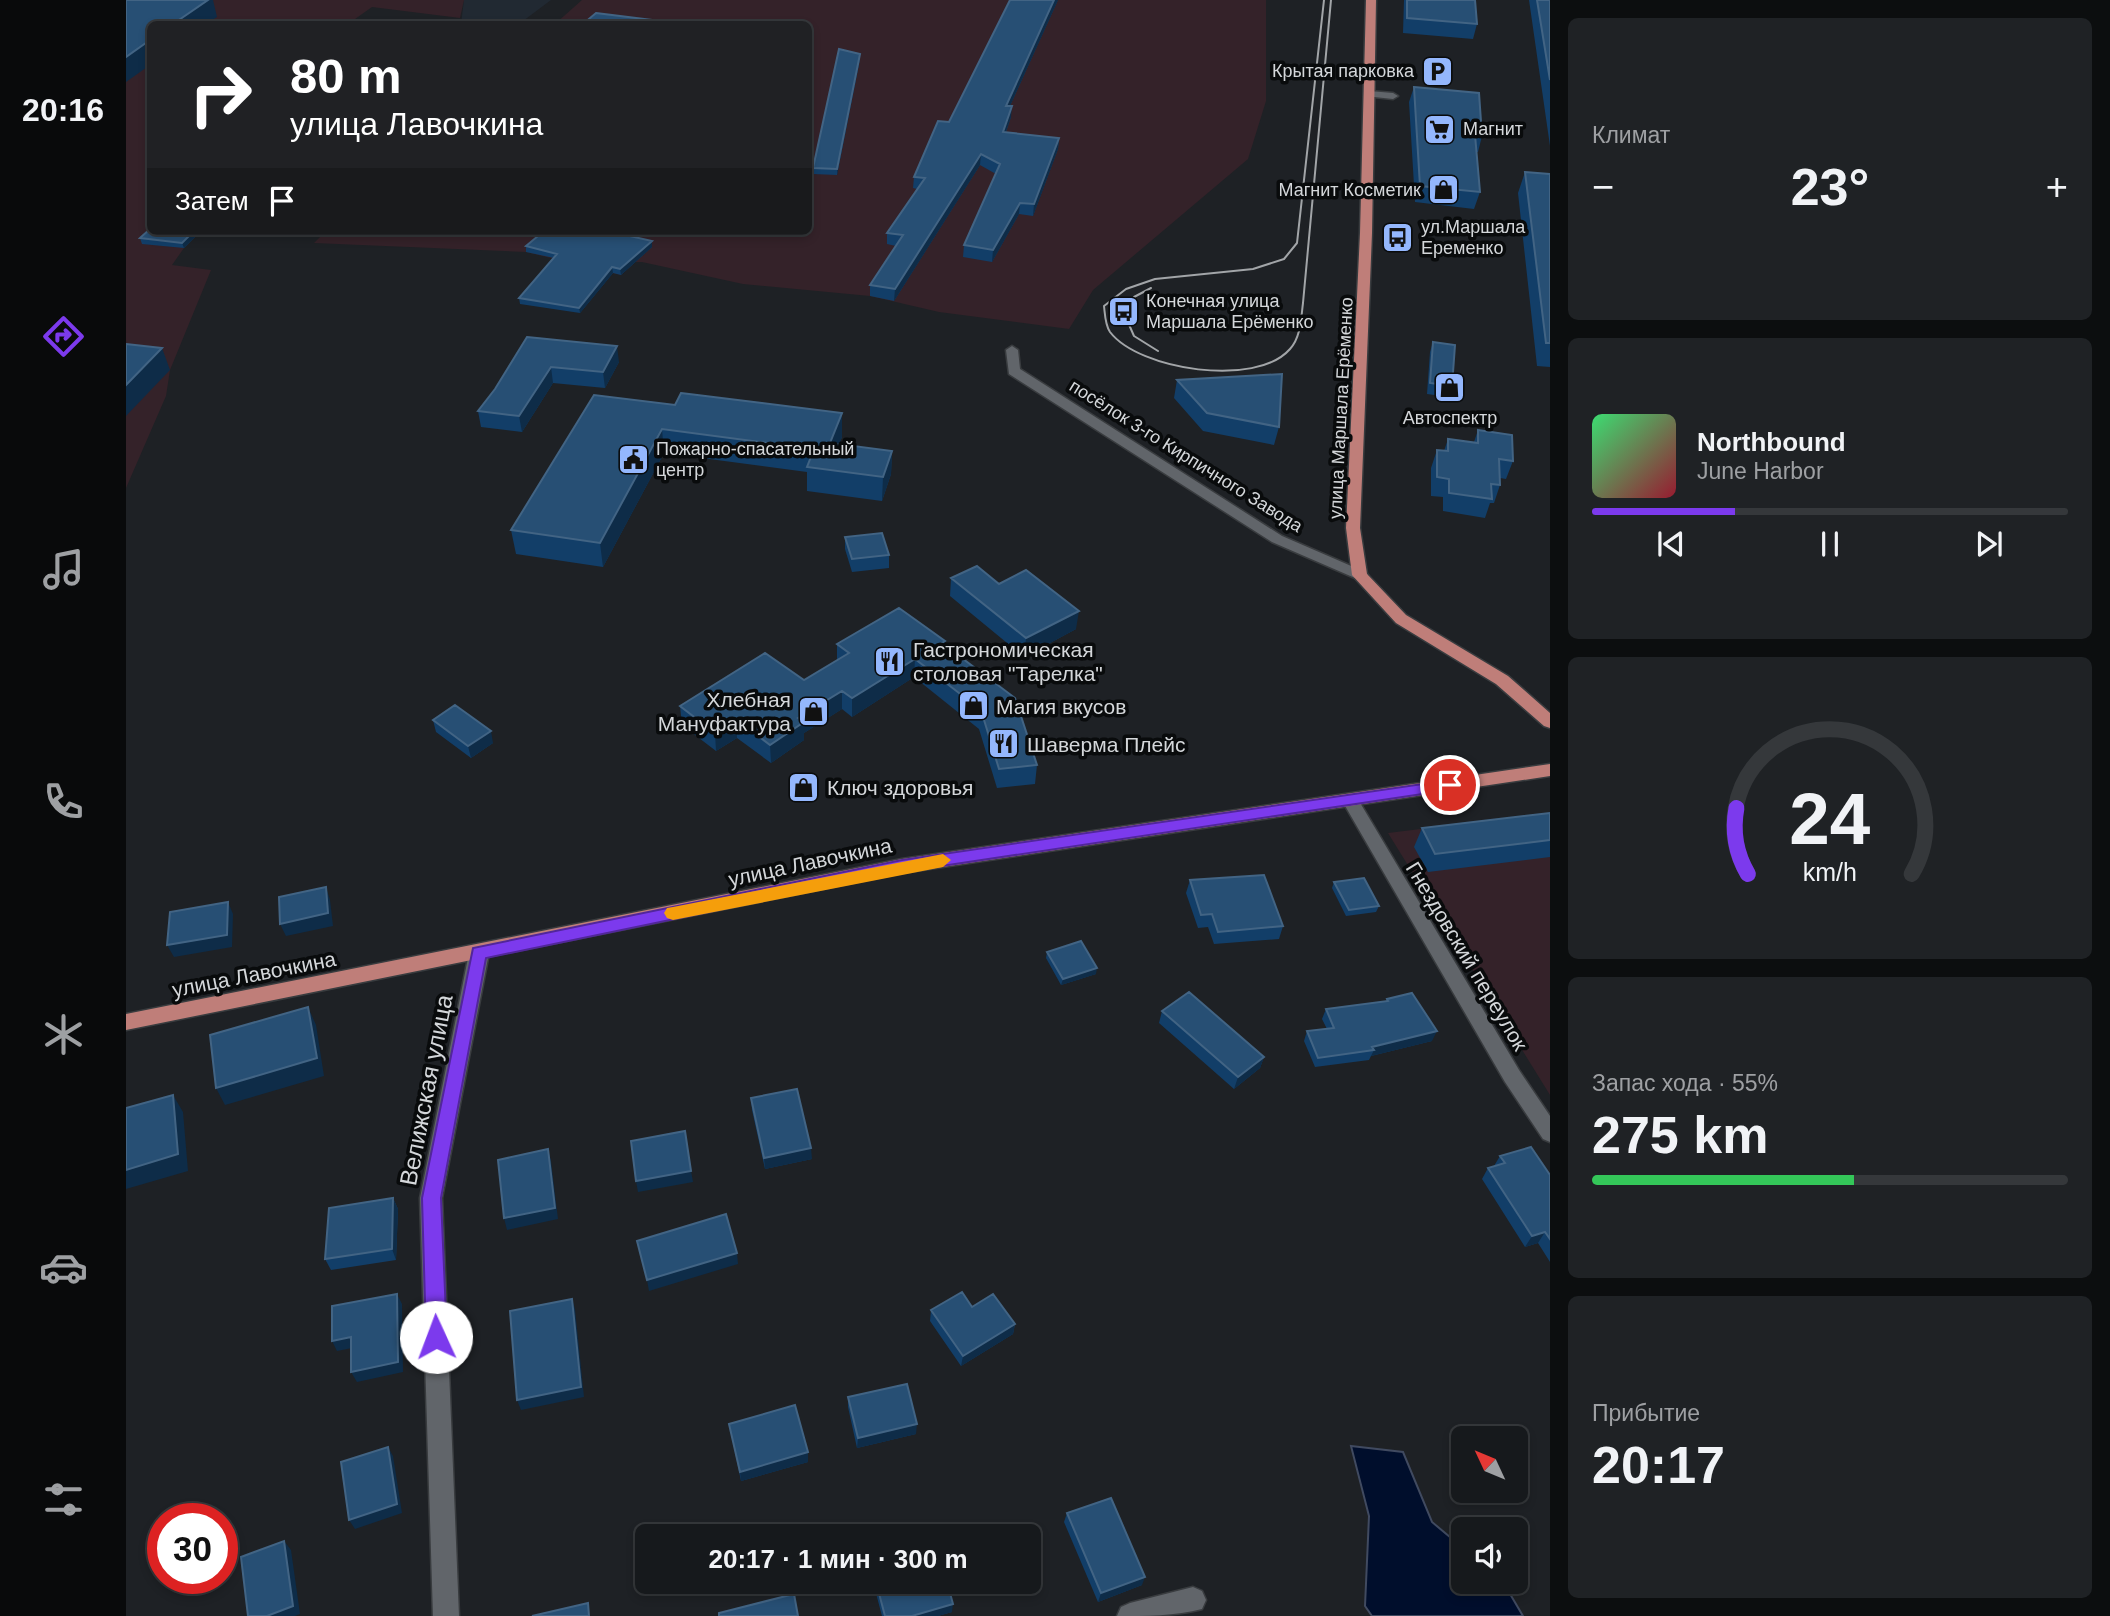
<!DOCTYPE html>
<html lang="ru">
<meta charset="utf-8">
<style>
body{margin:0;font-family:Helvetica,sans-serif;background:#1f2225;color:#f1f3f6;height:100vh;display:flex;flex-direction:column;font-size:26px;white-space:nowrap}
*{box-sizing:border-box;margin:0}
p{font-size:23px;color:#9ea0a3}
.icon{flex:none;width:38px;height:38px;fill:none;stroke:currentColor;stroke-width:2;stroke-linecap:round;stroke-linejoin:round}
.map{position:relative;flex:1;overflow:hidden}
.details{display:flex;flex-direction:column;gap:18px;padding:18px;background:#0c0e0f;width:560px}
.details>*{flex:none}
.banner{position:absolute;left:21px;top:21px;width:665px;height:214px;border-radius:10px;box-shadow:0 4px 10px #0003,0 0 0 2px #35383b;background:#202124;color:#fff;overflow:hidden}
.needle{width:46px;rotate:314deg}
.tools{position:absolute;left:1325px;top:1426px;display:grid;gap:14px}
.tools a{display:grid;place-items:center;width:77px;height:77px;border-radius:10px;background:#16191c;box-shadow:0 4px 10px #0003,0 0 0 2px #35383b;font-size:35px}
.speed{position:absolute;left:21px;top:1503px;display:flex;gap:14px;font-size:35px;font-weight:700;text-align:center}
.speed>*{display:grid;place-content:center;width:91px;height:91px;border-radius:50%;background:#16191c;box-shadow:0 4px 10px #0003,0 0 0 2px #35383b;line-height:1}
.speed .limit{border:10px solid #d22;background:#fff;color:#111}
.pin{position:absolute;display:grid;place-items:center;width:60px;height:60px;color:#fff;margin:-30px;border:4px solid #fff;border-radius:50%;box-shadow:0 2px 7px #0007}
.me{position:absolute;width:77px;margin:-38px;rotate:358deg;stroke-linejoin:round;filter:drop-shadow(0 0 5px #0008)}
.turn{display:flex;align-items:center;gap:24px;height:147px;padding:0 28px;font-size:32px}
.turn .icon{width:91px;height:91px;stroke-width:2.5}
.turn b{display:block;font-size:49px;line-height:60px}
.then{display:flex;align-items:center;height:66px;padding:0 28px;background:#0003;gap:14px;font-size:26px}
.big{font-size:52px;font-weight:600;line-height:1.1}
.details .tile{flex:1;display:flex;flex-direction:column;justify-content:center;gap:10px;min-width:0;padding:0 24px;border-radius:10px;background:#1f2225}
.details .dial{align-items:center;gap:0}
.dial svg{height:182px;overflow:visible;fill:none;stroke:#35383b;stroke-width:7;stroke-linecap:round;text-anchor:middle}
.dial text{fill:#f1f3f6;stroke:none}
.song{display:flex;align-items:center;gap:21px}
.cover{width:84px;height:84px;border-radius:10px;background:linear-gradient(135deg,hsl(140 70% 55%),hsl(350 70% 35%))}
.played{height:7px;border-radius:4px;background:linear-gradient(90deg,#7c3aed 30%,#35383b 30%)}
.keys{display:flex;justify-content:space-around;direction:ltr}
.heat{display:flex;justify-content:space-between;align-items:center;font-size:38px;direction:ltr}
.charge{height:10px;border-radius:5px;background:linear-gradient(90deg,#34c759 55%,#35383b 0)}
.trip{position:absolute;left:509px;top:1524px;width:406px;height:70px;border-radius:10px;background:#16191c;box-shadow:0 4px 10px #0003,0 0 0 2px #35383b;font-weight:600;line-height:70px;text-align:center}
main{display:flex;flex:1;min-height:0}
.menu{display:flex;flex-direction:column;width:126px;justify-content:space-around;align-items:center;background:#090a0b;color:#9ea0a3}
.menu .icon{width:49px;height:49px}
.menu .active{color:#7c3aed}
.menu b{font-size:32px;color:#f1f3f6}
.map>svg:first-child{display:block}
</style>
<main>
<nav class="menu">
<b>20:16</b>
<svg class="icon active" aria-label="directions" viewBox="0 0 24 24"><path d="M12 3l9 9-9 9-9-9zM9 14v-3h6M13 9l2 2-2 2"/></svg>
<svg class="icon" aria-label="music" viewBox="0 0 24 24"><path d="M9 18V5l10-2v13"/><circle cx="6" cy="18" r="3"/><circle cx="16" cy="16" r="3"/></svg>
<svg class="icon" aria-label="phone" viewBox="0 0 24 24"><path d="M5 4h4l2 5-3 2q2 4 5 5l2-3 5 2v4C11 20 4 13 5 4z"/></svg>
<svg class="icon" aria-label="climate" viewBox="0 0 24 24"><path d="M12 3v18M4 7l16 10M4 17L20 7"/></svg>
<svg class="icon" aria-label="car" viewBox="0 0 24 24"><path d="M5 17H2v-5l4-1 3-4h7l3 4 3 1v5h-3M9 17h6M6 11h13"/><circle cx="7" cy="17" r="2"/><circle cx="17" cy="17" r="2"/></svg>
<svg class="icon" aria-label="filters" viewBox="0 0 24 24"><path d="M4 7h16M4 17h16"/><circle cx="9" cy="7" r="2"/><circle cx="15" cy="17" r="2"/></svg>
</nav>
<div class="map">
<svg width="1424" height="1616" viewBox="0 0 1424 1616">
<rect width="100%" height="100%" fill="#1e2125"/>
<path fill="#212932" d="M338,0H425L393,24H335Z"/>
<path fill="#342229" d="M0,0H338L334,18L246,7L222,24H24V231L58,248L46,265L85,270L44,370L40,396L0,488Z
M456,0H1140V101L1122,159L967,290L943,329L813,312L744,296L617,284L516,262H509L495,275L400,252L188,243L200,231H682V24H429Z
M1424,813V1095L1262,833Z"/>
<path fill="#000e2c" stroke="#404a60" stroke-width="2" d="M1225,1446L1277,1452L1306,1522L1337,1548V1582H1377L1397,1616H1246L1239,1606L1243,1516Z"/>
<g fill="none" stroke-linecap="round" stroke-linejoin="round">
<defs>
<path id="minor" d="M1243,91L1267,93L1272,96L1267,99L1239,96L1238,94Z
M886,346L892,350L894,369L1156,536L1239,572L1242,575L1234,580L1229,578L1146,542L883,374L880,350Z
M1224,794L1230,796L1393,1070L1424,1116V1142L1417,1139L1379,1082L1218,804L1215,800L1218,796Z
M353,945L360,948L363,953L316,1198L333,1616H307L294,1198L343,953L346,948Z
M1067,1587L1076,1591L1080,1600L1076,1609C1050,1616 1019,1616 991,1616L995,1607L1004,1603Z"/>
<path id="major" d="M1240,0H1250L1246,233L1234,528L1241,574L1280,615L1382,676L1424,713V728L1418,726L1370,684L1270,623L1226,575L1220,528L1234,233Z
M1424,764V776L776,873L0,1030V1014L776,859Z"/>
</defs>
<use href="#minor" stroke="#393c3f" stroke-width="3"/>
<use href="#major" stroke="#393c3f" stroke-width="3"/>
<use href="#minor" fill="#61656a" fill-rule="evenodd"/>
<use href="#major" fill="#bf7e79" fill-rule="evenodd"/>
<path stroke="#a2a5a8" stroke-width="2" d="M1198,0L1171,243L1158,259L1127,269L1029,279L1000,289L978,306C979,314 979,325 984,332C1013,370 1130,388 1164,349C1175,337 1175,318 1177,303L1205,0
M1025,288L1008,297L997,311L1008,336L1032,351"/>
</g>
<path fill="#123e68" d="M932,0L884,106L885,117L880,132L933,138L932,149L907,216L893,214L866,262L837,257L838,245L870,174L854,165L768,301L744,296V285L770,246L761,244V233L791,189L787,188L788,177L823,122Z
M1278,0H1349L1351,24L1347,39L1277,33Z
M1403,0H1424V146Z
M734,59L711,175L687,174V168Z
M1288,87L1356,136L1352,152H1350L1354,192L1348,209L1289,202L1283,102Z
M24,141V154L21,143Z
M1399,172L1424,174V367L1411,366L1392,193Z
M24,231H75L58,248L16,244L14,238Z
M400,246L526,247L495,275L487,273L454,313L394,304L393,298L428,258L400,252Z
M401,337L493,362L479,388L427,383L396,432L355,427L352,411L369,389Z
M1307,342L1326,386L1323,397L1301,394L1304,352Z
M1051,380L1153,427L1148,445L1077,431L1048,398Z
M549,405L716,413V437L713,444L766,451L765,474L756,501L681,491V472L538,453L477,567L390,554L385,530Z
M1352,430L1387,461L1380,479L1374,478V485L1368,503H1364L1359,518L1317,511V497L1305,496V468L1311,450L1318,451L1322,439L1348,442Z
M719,537L763,555V568L726,572L719,549Z
M825,578L873,584L950,629L898,657L824,596Z
M819,641V645L911,765L909,784L871,788L853,729L788,677L726,717L716,709L678,733V740L645,763L611,738L590,751L556,725L554,706L678,680L711,661V644Z
M307,720L367,743L345,758L310,732Z
M1424,813V857L1302,872L1288,847L1296,828Z
M1064,880L1157,926L1153,939L1088,944L1082,927L1072,928L1060,893Z
M1208,882L1253,906L1250,912L1220,916L1206,888Z
M921,952L970,974L935,985L920,958Z
M1261,999L1306,1041L1245,1056L1243,1060L1189,1067L1178,1041L1181,1031L1201,1029L1196,1019L1200,1009L1260,1002Z
M1036,1011L1138,1057L1134,1068L1108,1089L1033,1023Z
M625,1098L686,1159L639,1169L626,1110Z
M1374,1156L1424,1175V1262L1412,1243L1399,1247L1356,1179L1362,1168L1368,1166Z
M267,1198L272,1209L270,1260L205,1270L199,1259Z
M846,1307L889,1324L887,1334L835,1366L804,1321L805,1310Z
M722,1397L790,1434L731,1448L722,1407Z
M603,1424L682,1462L615,1481Z
M941,1513L1016,1585L972,1602L938,1522Z
M747,1582H821L826,1612L812,1616H756Z"/>
<path fill="#0e2c48" d="M82,0H87L91,17L80,24H47Z
M928,0H932L879,117L880,106Z
M24,40V65L0,82V57Z
M734,54V59L711,175V169Z
M886,106L885,117L876,143L877,132Z
M933,138L932,149L907,216L908,204Z
M855,154L854,165L768,301L769,289Z
M894,203L893,214L866,262L867,250Z
M68,231H75L58,248L56,243Z
M526,241V247L495,275L494,269Z
M486,267L487,273L454,313L453,308Z
M491,346L493,362L479,388L477,372Z
M36,348L44,370L0,416V385Z
M425,367L427,383L396,432L393,416Z
M716,413V437L704,466V443Z
M536,429L538,453L477,567L474,543Z
M766,451L765,474L756,501L757,477Z
M953,611L950,629L898,657L900,638Z
M789,659L788,677L726,717V698Z
M716,691V709L678,733V740L645,763L644,745L672,718Z
M610,719L611,738L590,751L589,733Z
M365,731L367,743L345,758L342,746Z
M200,887L204,900L207,926L160,936L154,924Z
M102,902L107,914L106,947L48,957L41,945Z
M971,968L970,974L935,985L937,979Z
M182,1007L190,1025L198,1076L99,1105L90,1088Z
M1311,1031L1306,1041L1245,1056L1248,1050L1246,1047Z
M1138,1057L1134,1068L1108,1089L1112,1077Z
M47,1095L57,1112L62,1171L0,1189V1170Z
M685,1148L686,1159L639,1169L638,1158Z
M422,1149L425,1161L432,1219L381,1230L378,1218Z
M565,1171L567,1182L512,1192L510,1181Z
M267,1198L272,1209L270,1260L266,1249Z
M1419,1232L1412,1243L1399,1247L1406,1236Z
M611,1253L612,1264L523,1291L521,1280Z
M271,1294L276,1304L277,1372L231,1382L225,1372Z
M446,1299L449,1309L458,1397L395,1410L391,1400Z
M889,1324L887,1334L835,1366L837,1356Z
M225,1337L231,1347L211,1351L206,1341Z
M791,1424L790,1434L731,1448L732,1438Z
M262,1447L267,1456L276,1513L229,1529L223,1520Z
M682,1452V1462L615,1481L614,1472Z
M158,1541L165,1550L174,1614L169,1616H141Z
M1019,1577L1016,1585L972,1602L975,1593Z
M827,1604L826,1612L812,1616H786Z"/>
<path fill="#274f74" stroke="#426484" stroke-width="2" d="M0,0H82L47,24H24V40L0,57Z
M884,0H928L880,106H886L877,132L933,138L908,204L894,203L867,250L838,245L874,164L855,154L769,289L744,285L777,235L761,233L799,178L788,177L812,121L823,122Z
M1281,0H1349L1351,24L1281,18Z
M1411,0H1424V80Z
M470,13L526,20L521,24H457Z
M713,49L734,54L711,169L687,168Z
M1288,87L1353,93L1356,136L1349,135L1354,192L1294,186Z
M1399,172L1424,174V343H1420Z
M24,229V231H68L56,243L14,238Z
M418,231H482L526,241L494,269L486,267L453,308L393,298L431,254L400,246Z
M401,337L491,346L477,372L425,367L393,416L352,411L369,389Z
M1307,342L1329,345L1326,386L1304,383Z
M0,344L36,348L0,385Z
M1156,374L1153,427L1081,413L1051,380Z
M555,393L716,413L704,443L766,451L757,477L681,467L688,449L536,429L474,543L385,530L468,395L549,405Z
M1352,430L1386,435L1387,461L1373,459L1374,485L1365,484L1366,499L1323,493V479L1311,477V450L1322,451V439L1352,443Z
M756,533L763,555L726,559L719,537Z
M851,566L873,584L900,570L953,611L900,638L825,578Z
M773,608L819,641L816,643L889,698L911,765L873,769L855,710L789,659L726,698L716,691L672,718L678,722L644,745L610,719L589,733L554,706L639,653L678,680L723,653L711,644Z
M329,705L365,731L342,746L307,720Z
M1424,813V840L1309,854L1296,828Z
M1138,875L1157,926L1092,932L1086,914L1075,915L1064,880Z
M1238,878L1253,906L1223,910L1208,882Z
M200,887L202,913L154,924L153,897Z
M102,902L101,935L41,945L44,912Z
M955,941L971,968L937,979L921,952Z
M1063,992L1138,1057L1112,1077L1036,1011Z
M1286,993L1311,1031L1246,1047L1248,1050L1192,1058L1181,1031L1208,1028L1200,1009L1262,1001L1261,999Z
M182,1007L191,1058L90,1088L84,1035Z
M671,1089L685,1148L638,1158L625,1098Z
M47,1095L52,1154L0,1170V1108Z
M559,1131L565,1171L510,1181L505,1141Z
M1405,1147L1424,1175V1239L1419,1232L1406,1236L1362,1168L1379,1163L1374,1156Z
M422,1149L429,1208L378,1218L372,1160Z
M267,1198L266,1249L199,1259L203,1208Z
M600,1214L611,1253L521,1280L511,1241Z
M836,1292L846,1307L867,1294L889,1324L837,1356L805,1310Z
M271,1294L272,1362L225,1372V1337L206,1341V1306Z
M446,1299L455,1387L391,1400L384,1311Z
M781,1384L791,1424L732,1438L722,1397Z
M669,1405L682,1452L614,1472L603,1424Z
M262,1447L271,1504L223,1520L215,1462Z
M985,1498L1019,1577L975,1593L941,1513Z
M805,1529L807,1536H777Z
M158,1541L167,1606L141,1616H122L115,1557Z
M750,1582H821L827,1604L786,1616H759Z
M668,1594L672,1616H593V1613Z
M462,1603L463,1616H406Z"/>
<path fill="#7c3aed" stroke="#51269a" stroke-width="2" d="M1324,780L1330,781L1332,785L1330,789L776,872L360,958L315,1198L321,1337L318,1344L310,1347L303,1344L300,1337L296,1198L347,948L776,860Z"/>
<path fill="#f59e0b" d="M817,854L825,860L817,867L547,920L541,918L538,913L541,908L547,907Z"/>
<defs>
<symbol id="parking-square" viewBox="-11 -11 22 22"><rect x="-9" y="-9" width="18" height="18" rx="4" fill="#94b7fd" stroke="#090b0c"/><path d="M-3.5-5.5H1a3.5 3.5 0 0 1 0 7H-1V5.5H-3.5ZM-1-3.4V-.6H.8a1.4 1.4 0 0 0 0-2.8Z" fill="#111"/></symbol>
<symbol id="supermarket-square" viewBox="-11 -11 22 22"><rect x="-9" y="-9" width="18" height="18" rx="4" fill="#94b7fd" stroke="#090b0c"/><path d="M-6-5.5h2.5l.6 2H6L4.5 2H-2.5L-4.4-4H-6ZM-1.5 3.2a1.3 1.3 0 1 0 .1 0ZM3 3.2a1.3 1.3 0 1 0 .1 0Z" fill="#111"/></symbol>
<symbol id="shop-square" viewBox="-11 -11 22 22"><rect x="-9" y="-9" width="18" height="18" rx="4" fill="#94b7fd" stroke="#090b0c"/><path d="M-5-2.5h2.3a2.7 3.5 0 0 1 5.4 0H5L5.5 6h-11ZM-1.5-2.5h3a1.5 2.3 0 0 0-3 0Z" fill="#111"/></symbol>
<symbol id="bus-square" viewBox="-11 -11 22 22"><rect x="-9" y="-9" width="18" height="18" rx="4" fill="#94b7fd" stroke="#090b0c"/><path d="M-5-6H5V4H4V6H2V4H-2V6H-4V4H-5ZM-3.5-4V0h7V-4ZM-3.5 1.2v1.5H-2V1.2ZM2 1.2v1.5H3.5V1.2Z" fill="#111"/></symbol>
<symbol id="civic-square" viewBox="-11 -11 22 22"><rect x="-9" y="-9" width="18" height="18" rx="4" fill="#94b7fd" stroke="#090b0c"/><path d="M-.6-6.5H3V-4.5H.6V-3L4-1V1h2V6H-6V1h2V-1L-.6-3ZM-1.2 2.5V6h2.4V2.5Z" fill="#111"/></symbol>
<symbol id="restaurant-square" viewBox="-11 -11 22 22"><rect x="-9" y="-9" width="18" height="18" rx="4" fill="#94b7fd" stroke="#090b0c"/><path d="M-5-6h1v4h1v-4h1v4h1v-4h1v5L-1.5 .5V6h-2V.5L-5-1ZM5-6V6H3V1.5H1.5Q1.5-4 5-6Z" fill="#111"/></symbol>
</defs>
<g fill-rule="evenodd">
<use href="#parking-square" x="1294" y="54" width="35" height="35"/>
<use href="#supermarket-square" x="1296" y="112" width="35" height="35"/>
<use href="#shop-square" x="1300" y="172" width="35" height="35"/>
<use href="#bus-square" x="1254" y="220" width="35" height="35"/>
<use href="#bus-square" x="980" y="294" width="35" height="35"/>
<use href="#shop-square" x="1306" y="370" width="35" height="35"/>
<use href="#civic-square" x="490" y="442" width="35" height="35"/>
<use href="#restaurant-square" x="746" y="644" width="35" height="35"/>
<use href="#shop-square" x="830" y="688" width="35" height="35"/>
<use href="#shop-square" x="670" y="694" width="35" height="35"/>
<use href="#restaurant-square" x="860" y="726" width="35" height="35"/>
<use href="#shop-square" x="660" y="770" width="35" height="35"/>
</g>
<g text-anchor="middle" dominant-baseline="central" stroke-width="7" stroke-linejoin="round" paint-order="stroke">
<g font-size="18" fill="#d4d7da" stroke="#090b0c" text-anchor="start">
<text x="1288" y="71" text-anchor="end">Крытая парковка</text>
<text x="1337" y="129">Магнит</text>
<text x="1295" y="190" text-anchor="end">Магнит Косметик</text>
<text x="1295" y="227">ул.Маршала<tspan x="1295" dy="21">Еременко</tspan></text>
<text x="1020" y="301">Конечная улица<tspan x="1020" dy="21">Маршала Ерёменко</tspan></text>
<text x="1324" y="418" text-anchor="middle">Автоспектр</text>
<text x="530" y="449">Пожарно-спасательный<tspan x="530" dy="21">центр</tspan></text>
</g>
<g font-size="18" fill="#d4d7da" stroke="#090b0c">
<text transform="translate(1215 408) rotate(-87)">улица Маршала Ерёменко</text>
<text transform="translate(1060 456) rotate(32)">посёлок 3-го Кирпичного Завода</text>
</g>
<g font-size="21" fill="#d4d7da" stroke="#090b0c" text-anchor="start">
<text x="787" y="649">Гастрономическая<tspan x="787" dy="24">столовая "Тарелка"</tspan></text>
<text x="665" y="699" text-anchor="end">Хлебная<tspan x="665" dy="24">Мануфактура</tspan></text>
<text x="870" y="706">Магия вкусов</text>
<text x="901" y="744">Шаверма Плейс</text>
<text x="701" y="787">Ключ здоровья</text>
</g>
<g font-size="21" fill="#d4d7da" stroke="#090b0c">
<text transform="translate(684 862) rotate(-12)">улица Лавочкина</text>
<text transform="translate(1341 956) rotate(59)">Гнездовский переулок</text>
<text transform="translate(128 974) rotate(-11)">улица Лавочкина</text>
</g>
<g font-size="24" fill="#d4d7da" stroke="#090b0c">
<text transform="translate(300 1090) rotate(-79)">Велижская улица</text>
</g>
</g>
</svg>
<div class="tools">
<a><svg class="needle" viewBox="-14 -14 28 28"><path d="M0-13l5 13h-10z" fill="#e53935"/><path d="M0 13l5-13h-10z" fill="#9ea0a3"/></svg></a>
<a><svg class="icon" aria-label="sound" viewBox="0 0 24 24"><path d="M4 9h4l5-4v14l-5-4H4zM17 9q2 3 0 6"/></svg></a>
</div>
<div class="speed"><div class="limit">30</div></div>
<div class="pin" style="left:1324px;top:785px;background:#d93025"><svg class="icon" aria-label="arrive" viewBox="0 0 24 24"><path d="M6 21V4h12l-3 4 3 4H6"/></svg></div>
<svg class="me" style="left:310px;top:1337px" viewBox="-20 -20 40 40"><circle r="19" fill="#fff"/><path d="M0-13L10 11 0 6-10 11z" fill="#7c3aed"/></svg>
<div class="trip">20:17 · 1 мин · 300 m</div>
<div class="banner">
<div class="turn"><svg class="icon" aria-label="right" viewBox="0 0 24 24"><path d="M7 20v-9h11M14 6l5 5-5 5"/></svg><div><b>80 m</b>улица Лавочкина</div></div>
<div class="then">Затем<svg class="icon" aria-label="arrive" viewBox="0 0 24 24"><path d="M6 21V4h12l-3 4 3 4H6"/></svg></div>
</div>
</div>
<section class="details">
<div class="tile"><p>Климат</p>
<div class="heat"><a>−</a><b class="big">23°</b><a>+</a></div>
</div>
<div class="tile">
<div class="song"><i class="cover"></i><div><b>Northbound</b><p>June Harbor</p></div></div>
<div class="played"></div>
<div class="keys"><svg class="icon" aria-label="previous" viewBox="0 0 24 24"><path d="M18 5L8 12l10 7zM5 5v14"/></svg><svg class="icon" aria-label="pause" viewBox="0 0 24 24"><path d="M8 5v14M16 5v14"/></svg><svg class="icon" aria-label="next" viewBox="0 0 24 24"><path d="M6 5l10 7-10 7zM19 5v14"/></svg></div>
</div>
<div class="tile dial"><svg viewBox="0 0 100 80">
<path d="M14 69A42 42 0 1 1 86 69"/>
<path d="M14 69A42 42 0 0 1 9 40" stroke="#7c3aed"/>
<text x="50" y="56" font-size="32" font-weight="700">24</text>
<text x="50" y="72" font-size="11">km/h</text>
</svg></div>
<div class="tile"><p>Запас хода · 55%</p><b class="big">275 km</b><div class="charge"></div></div>
<div class="tile"><p>Прибытие</p><b class="big">20:17</b></div>
</section>
</main>
